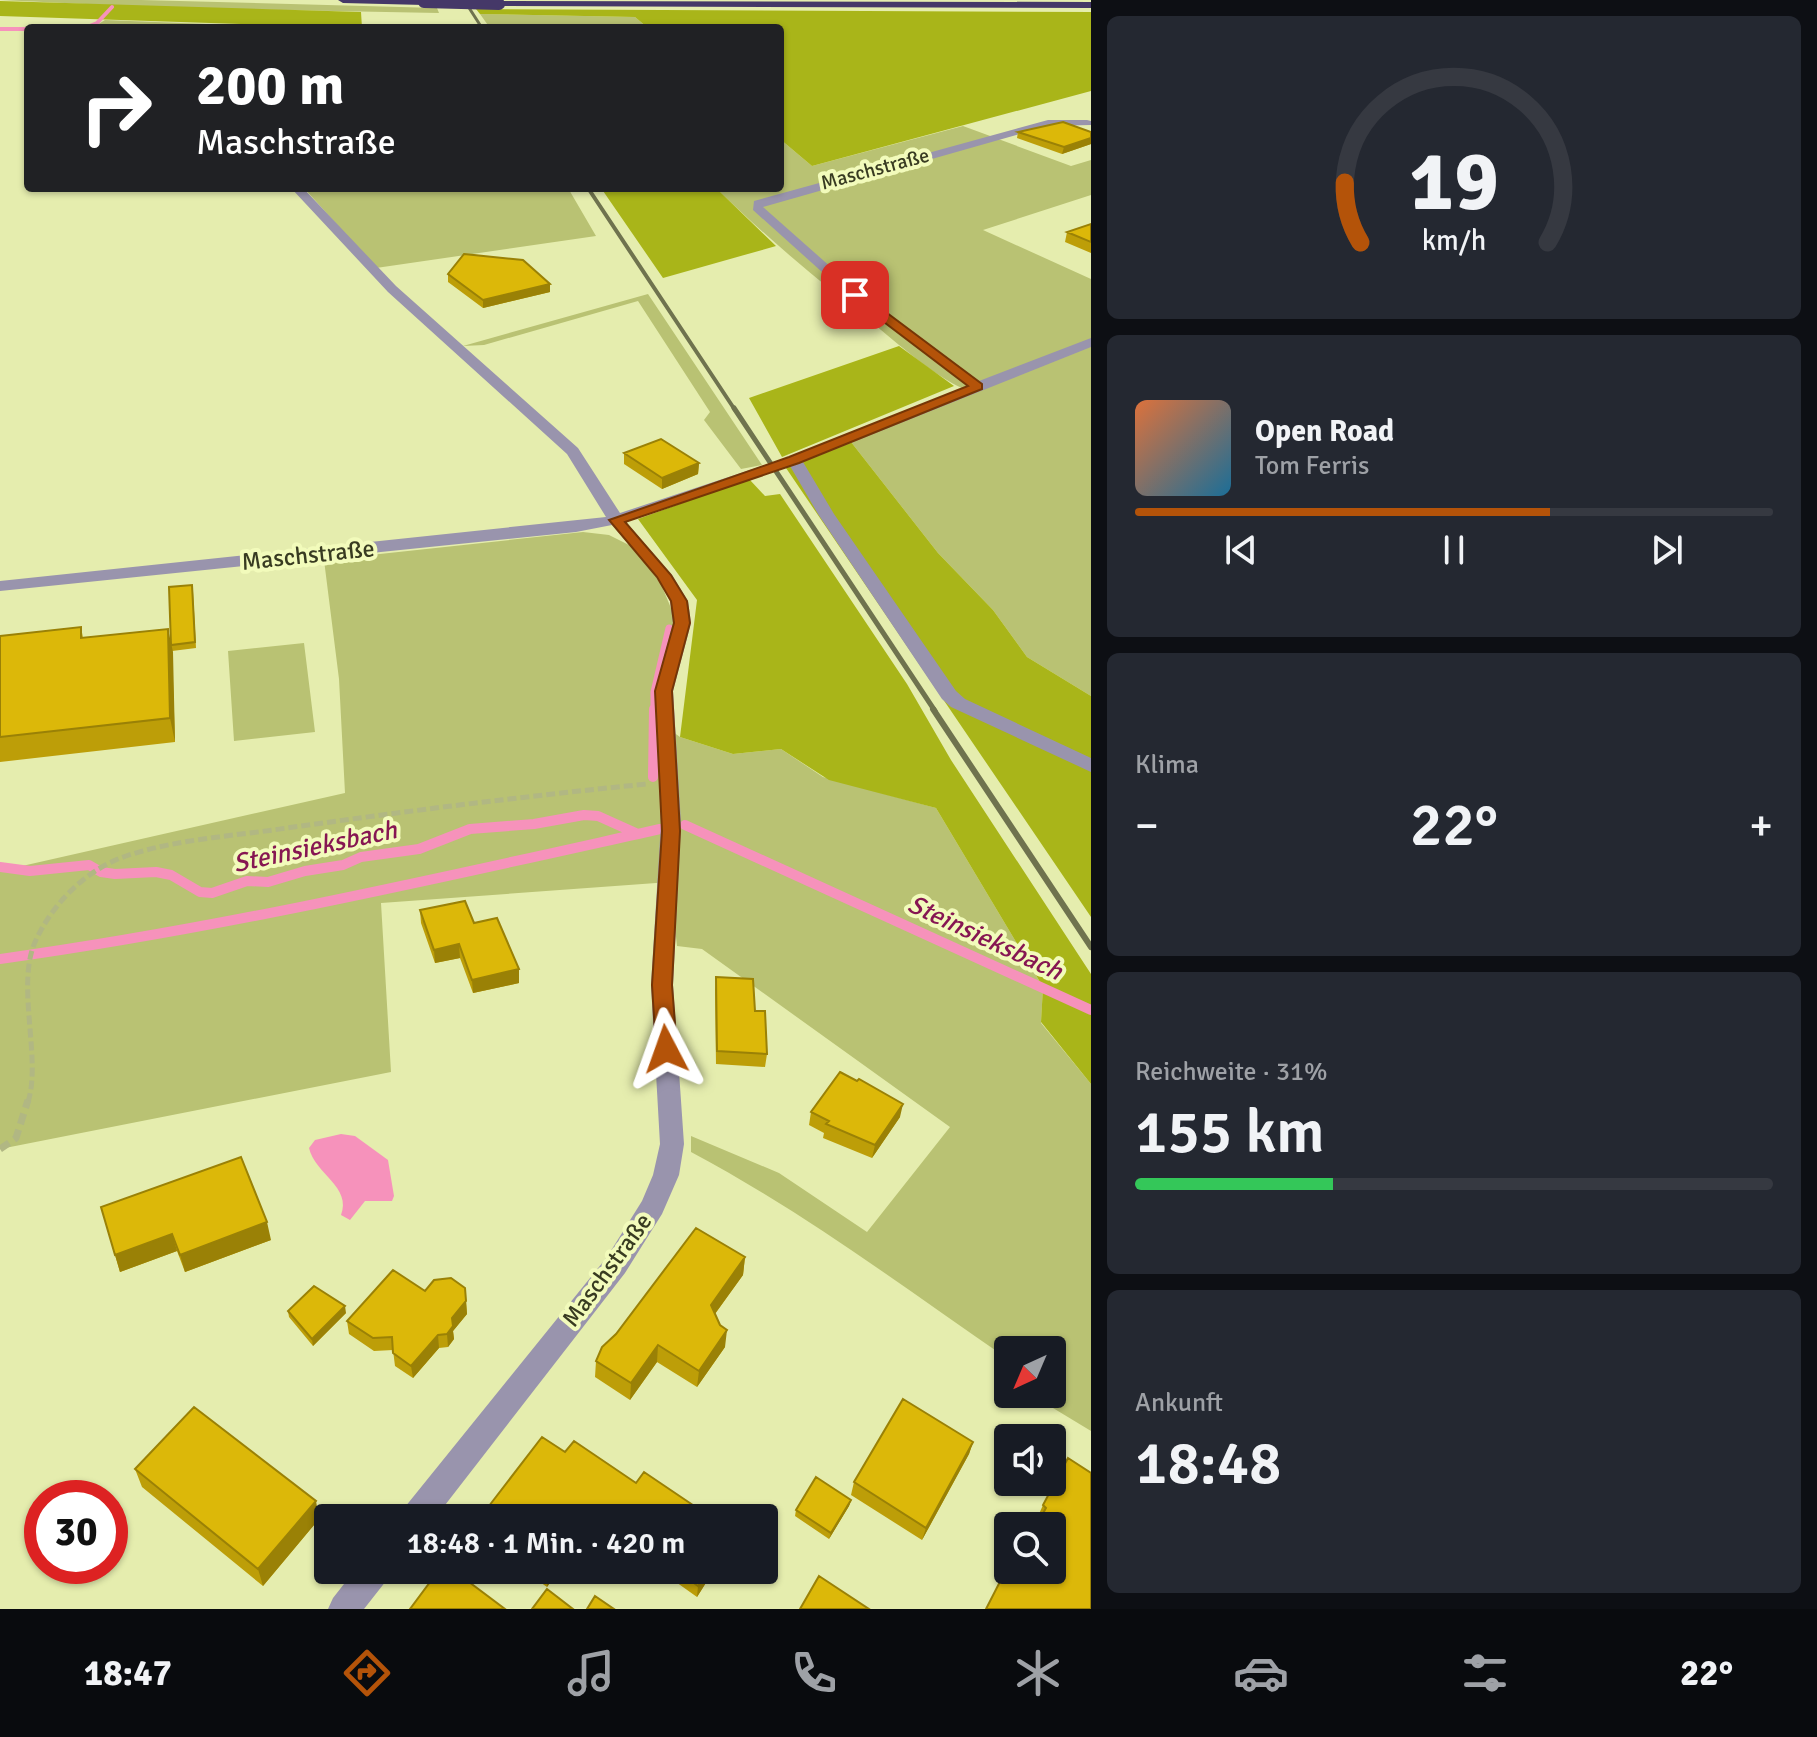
<!DOCTYPE html>
<html lang="de">
<meta charset="utf-8">
<style>
body{margin:0;font-family:Signika,sans-serif;background:#242831;color:#f1f3f6;height:100vh;display:flex;flex-direction:column;font-size:30px;white-space:nowrap}
*{box-sizing:border-box;margin:0}
p{font-size:26px;color:#9ea1a6}
.icon{flex:none;width:44px;height:44px;fill:none;stroke:currentColor;stroke-width:2;stroke-linecap:round;stroke-linejoin:round}
.map{position:relative;flex:1;overflow:hidden}
.side{display:flex;flex-direction:column;gap:16px;padding:16px;background:#0d0f14;width:726px}
.side>*{flex:none}
.top-card{position:absolute;left:24px;top:24px;width:760px;height:168px;border-radius:8px;box-shadow:0 2px 6px #0004;background:#202124;color:#fff;overflow:hidden}
.needle{width:52px;rotate:224deg}
.fabs{position:absolute;left:994px;top:1336px;display:grid;gap:16px}
.fabs a{display:grid;place-items:center;width:72px;height:72px;border-radius:8px;background:#171b24;box-shadow:0 2px 6px #0004;font-size:40px}
.speed{position:absolute;left:24px;top:1480px;display:flex;gap:16px;font-size:40px;font-weight:700;text-align:center}
.speed>*{display:grid;place-content:center;width:104px;height:104px;border-radius:50%;background:#171b24;box-shadow:0 2px 6px #0004;line-height:1}
.speed .limit{border:12px solid #d22;background:#fff;color:#111}
.pin{position:absolute;display:grid;place-items:center;width:68px;height:68px;color:#fff;margin:-34px;border-radius:16px;box-shadow:0 4px 12px #0006}
.me{position:absolute;width:88px;margin:-44px;rotate:356deg;stroke-linejoin:round;filter:drop-shadow(0 0 6px #0008)}
.turn{display:flex;align-items:center;gap:28px;height:168px;padding:0 40px;font-size:36px}
.turn .icon{width:104px;height:104px;stroke-width:2.5}
.turn b{display:block;font-size:56px;line-height:68px}
.big{font-size:60px;font-weight:600;line-height:1.1}
.side .widget{flex:1;display:flex;flex-direction:column;justify-content:center;gap:12px;min-width:0;padding:0 28px;border-radius:12px;background:#242831}
.side .dial{align-items:center;gap:0}
.dial svg{height:208px;overflow:visible;fill:none;stroke:#363941;stroke-width:7;stroke-linecap:round;text-anchor:middle}
.dial text{fill:#f1f3f6;stroke:none}
.song{display:flex;align-items:center;gap:24px}
.cover{width:96px;height:96px;border-radius:12px;background:linear-gradient(135deg,hsl(20 70% 55%),hsl(200 70% 35%))}
.played{height:8px;border-radius:4px;background:linear-gradient(90deg,#b45309 65%,#363941 65%)}
.keys{display:flex;justify-content:space-around;direction:ltr}
.heat{display:flex;justify-content:space-between;align-items:center;font-size:44px;direction:ltr}
.charge{height:12px;border-radius:6px;background:linear-gradient(90deg,#34c759 31%,#363941 0)}
.trip{position:absolute;left:314px;top:1504px;width:464px;height:80px;border-radius:8px;background:#171b24;box-shadow:0 2px 6px #0004;font-weight:600;line-height:80px;text-align:center}
.tab-bar{display:flex;height:128px;justify-content:space-around;align-items:center;background:#090b0e;color:#9ea1a6}
.tab-bar .icon{width:56px;height:56px}
.tab-bar .selected{color:#b45309}
.tab-bar b{font-size:36px;color:#f1f3f6}
main{display:flex;flex:1;min-height:0}
.map>svg:first-child{display:block}
</style>
<main>
<div class="map">
<svg width="1091" height="1609" viewBox="0 0 1091 1609">
<rect width="100%" height="100%" fill="#e5edae"/>
<path fill="#b9c273" d="M0,0H141L437,8L439,13L172,8Z
M480,14L635,17L648,28H490Z
M105,20L310,28H92Z
M963,126L1071,166L1091,160V195L983,230L1091,279V696L1027,657L993,610L938,553L851,442L973,393C937,379 906,350 876,326C820,282 767,238 716,188H780V139L812,166Z
M304,188H568L596,236L376,268Z
M648,294L762,465L741,469L704,420L710,412L638,301L484,345L463,346Z
M583,532L609,535L633,547L661,584L675,618L659,722L680,737L733,754L781,749L823,777L936,808L1043,987L1041,1023L1091,1084V1431L1053,1408L1045,1394H1052V1350H1008V1359C905,1288 802,1211 691,1152V1136L779,1173L867,1232L950,1127L702,949L677,946L670,882L381,903L391,1072L0,1149V871L345,793L339,679L324,560Z
M304,643L315,732L234,741L228,651Z"/>
<path fill="#a9b519" d="M0,1L361,12L362,28L0,16Z
M476,9L1091,12V91L812,166L780,139V28H648L635,17L480,14Z
M601,188H716L776,246L663,278Z
M899,346L954,386L782,457L749,398Z
M851,442L938,553L993,610L1027,657L1091,696V917L786,468Z
M749,479L765,496L780,494L907,684L951,760L1091,974V1084L1041,1022L1043,987L936,808L829,780L781,749L733,754L680,737L697,600L638,519Z"/>
<path fill="#f692bb" d="M341,1134L355,1136L388,1160L394,1196L392,1201H365L350,1220L341,1215C352,1187 315,1174 309,1148L315,1140Z"/>
<g fill="none" stroke-linecap="round" stroke-linejoin="round">
<path stroke="#f692bb" stroke-width="4" d="M85,28L97,23L112,7
M0,29H28"/>
<path stroke="#f692bb" stroke-width="7" d="M654,711V692L669,628"/>
<path stroke="#f692bb" stroke-width="10" d="M653,777L654,709
M685,825L1091,1010
M0,867L30,871L89,865L101,872L115,874L156,872L171,875L200,892L212,893L247,881L268,882L305,871L343,865L361,857L419,849L470,829L534,824L584,815L598,816L638,834L660,829
M0,959C215,929 426,881 638,834"/>
<path stroke="#b1b783" stroke-width="5" stroke-dasharray="9 4" stroke-linecap="butt" d="M28,1102C42,1059 15,983 36,940C53,903 87,869 126,856C177,839 234,836 287,828C407,811 526,796 647,784"/>
<path stroke="#b1b783" stroke-width="7" stroke-dasharray="11 6" stroke-linecap="butt" d="M0,1149L16,1138L28,1100"/>
<path fill="#9994ad" fill-rule="evenodd" d="M1087,120L1091,121V125L1048,126L763,207L859,292L979,381L1091,338V347L803,462L834,514L956,691L965,699L1091,758V772L951,707L942,699L818,514L790,466L626,522L672,575L688,601L691,623L673,691L681,823L673,985L684,1144L679,1175L662,1214L625,1273L435,1518H401L405,1507L607,1257L642,1201L653,1175L660,1144L651,985L661,823L655,691L673,623L670,601L657,577L612,525L576,532L0,591V581L606,517L567,454L388,292L291,188H303L396,286L578,448L620,513L789,457L968,386L851,298L753,210L754,201L1048,120Z
M355,1570H390L386,1581L364,1609H328L333,1598Z"/>
<path fill="#453868" fill-rule="evenodd" d="M338,0H428L429,2L424,5L343,3Z
M499,1L1091,2V8L495,6L494,4Z"/>
<path stroke="#6f734e" stroke-width="3" d="M464,0L482,28"/>
<path stroke="#6f734e" stroke-width="4" d="M588,188L735,410"/>
<path stroke="#6f734e" stroke-width="5" d="M734,408L935,711"/>
<path stroke="#6f734e" stroke-width="6" d="M933,709L1091,947"/>
<path stroke="#453868" stroke-width="12" d="M424,2L499,4"/>
</g>
<path fill="#bd9e08" d="M1018,132H1091V144L1062,154L1017,138Z
M1091,224V253L1065,242L1067,232Z
M448,274L550,292L483,308L448,282Z
M624,453L699,463L698,474L662,489L624,464Z
M193,591L196,648L172,651L175,742L0,762V636L81,627L83,638L171,644Z
M420,910L474,923L519,983L473,993L460,958L435,963L421,923Z
M716,977L755,1011L767,1054L765,1067L716,1064L715,990Z
M811,1112L900,1117L872,1158L823,1138L824,1133L809,1125Z
M101,1207L271,1240L185,1272L177,1251L120,1272Z
M745,1257L743,1275L715,1314L725,1347L697,1387L657,1362L630,1400L595,1377L596,1361Z
M425,1291L466,1301L467,1314L453,1331L454,1339L448,1347L439,1348L413,1378L395,1366L393,1350L374,1351L349,1334L347,1321Z
M288,1311L346,1313L313,1346L289,1317Z
M973,1442L969,1454L922,1540L851,1495L854,1482Z
M565,1452L636,1483L712,1518L490,1517L489,1506Z
M135,1469L319,1519L263,1586L142,1487Z
M1091,1473L1052,1570L1037,1524L1035,1523L1043,1505Z
M851,1500L849,1506L829,1539L795,1516L796,1510Z
M523,1570H559L547,1587Z
M659,1570H714L697,1597Z"/>
<path fill="#9a8106" d="M1091,138V144L1062,154L1064,147Z
M550,284V292L483,308V300Z
M699,463L698,474L662,489V478Z
M168,629L173,652L175,742L170,718Z
M459,944L460,958L435,963L434,950Z
M519,969V983L473,993L472,980Z
M903,1104L900,1117L872,1158L875,1145Z
M267,1222L271,1240L185,1272L180,1255Z
M172,1234L177,1251L120,1272L115,1255Z
M745,1257L743,1275L709,1322L711,1305Z
M466,1301L467,1314L453,1331L454,1339L448,1347L447,1334L452,1318Z
M345,1306L346,1313L313,1346L312,1339Z
M727,1330L725,1347L697,1387L699,1371Z
M438,1335L439,1348L413,1378L411,1366Z
M658,1345L657,1362L630,1400L631,1383Z
M973,1442L969,1454L922,1540L926,1528Z
M851,1500L849,1506L829,1539L831,1533Z
M316,1501L319,1519L263,1586L258,1569Z
M551,1570H559L547,1587V1576Z
M708,1570H714L697,1597L698,1586Z"/>
<path fill="#dcb809" stroke="#9a8106" stroke-width="2" d="M1063,122L1091,132V138L1064,147L1018,132Z
M1091,224V242L1067,232Z
M464,254L523,260L550,284L483,300L448,274Z
M661,439L699,463L662,478L624,453Z
M192,585L195,642L171,645L169,587Z
M81,627V638L168,629L170,718L0,737V636Z
M465,901L474,923L497,918L519,969L472,980L459,944L434,950L420,910Z
M716,977L753,979L755,1011H765L767,1054L717,1051Z
M840,1072L857,1081L859,1079L903,1104L875,1145L826,1124L829,1121L811,1112Z
M241,1157L267,1222L180,1255L172,1234L115,1255L101,1207Z
M696,1228L745,1257L711,1305L720,1325L727,1330L699,1371L658,1345L631,1383L596,1361L602,1347L616,1334Z
M393,1270L425,1291L434,1280L451,1278L465,1288L466,1301L452,1318L453,1326L447,1334L438,1335L411,1366L393,1353L392,1337L373,1338L347,1321Z
M314,1286L345,1306L312,1339L288,1311Z
M903,1399L973,1442L926,1528L854,1482Z
M194,1407L316,1501L258,1569L135,1469Z
M542,1437L565,1452L574,1441L636,1483L644,1472L712,1518H603L593,1511L588,1518H506L489,1506Z
M1068,1458L1091,1473V1609H986L1008,1566V1570H1052V1526H1036L1046,1508L1043,1505Z
M816,1477L851,1500L831,1533L796,1510Z
M439,1570H453L505,1609H410Z
M538,1570H551L547,1576Z
M676,1570H708L698,1586Z
M819,1576L869,1609H800Z
M547,1589L573,1609H532Z
M595,1596L614,1609H587Z"/>
<path fill="#b45309" stroke="#753606" stroke-width="2" d="M851,292H859L982,384V389L799,463L625,522L671,575L687,601L690,623L672,691L680,831L672,985L677,1049L674,1054L666,1057L659,1054L656,1049L652,985L662,831L655,691L674,623L671,601L657,577L609,520L789,457L968,386L851,297Z"/>
<g text-anchor="middle" dominant-baseline="central" stroke-width="8" stroke-linejoin="round" paint-order="stroke">
<g font-size="20" fill="#383b21" stroke="#f2fbbb">
<text transform="translate(875 169) rotate(-15)">Maschstraße</text>
</g>
<g font-size="24" fill="#383b21" stroke="#f2fbbb">
<text transform="translate(308 555) rotate(-6)">Maschstraße</text>
<text transform="translate(607 1270) rotate(-54)">Maschstraße</text>
</g>
<g font-size="26" font-style="italic" fill="#861752" stroke="#f2fbbb">
<text transform="translate(315 847) rotate(-12)">Steinsieksbach</text>
<text transform="translate(985 938) rotate(25)">Steinsieksbach</text>
</g>
</g>
</svg>
<div class="fabs">
<a><svg class="needle" viewBox="-14 -14 28 28"><path d="M0-13l5 13h-10z" fill="#e53935"/><path d="M0 13l5-13h-10z" fill="#9ea1a6"/></svg></a>
<a><svg class="icon" aria-label="sound" viewBox="0 0 24 24"><path d="M4 9h4l5-4v14l-5-4H4zM17 9q2 3 0 6"/></svg></a>
<a><svg class="icon" aria-label="search" viewBox="0 0 24 24"><circle cx="10" cy="10" r="6"/><path d="M15 15l6 6"/></svg></a>
</div>
<div class="speed"><div class="limit">30</div></div>
<div class="pin" style="left:855px;top:295px;background:#d93025"><svg class="icon" aria-label="arrive" viewBox="0 0 24 24"><path d="M6 21V4h12l-3 4 3 4H6"/></svg></div>
<svg class="me" style="left:666px;top:1049px" viewBox="-20 -20 40 40"><path d="M0-17L14 15 0 8-14 15z" fill="#b45309" stroke="#fff" stroke-width="4"/></svg>
<div class="trip">18:48 · 1 Min. · 420 m</div>
<div class="top-card">
<div class="turn"><svg class="icon" aria-label="right" viewBox="0 0 24 24"><path d="M7 20v-9h11M14 6l5 5-5 5"/></svg><div><b>200 m</b>Maschstraße</div></div>
</div>
</div>
<section class="side">
<div class="widget dial"><svg viewBox="0 0 100 80">
<path d="M14 69A42 42 0 1 1 86 69"/>
<path d="M14 69A42 42 0 0 1 8 46" stroke="#b45309"/>
<text x="50" y="56" font-size="32" font-weight="700">19</text>
<text x="50" y="72" font-size="11">km/h</text>
</svg></div>
<div class="widget">
<div class="song"><i class="cover"></i><div><b>Open Road</b><p>Tom Ferris</p></div></div>
<div class="played"></div>
<div class="keys"><svg class="icon" aria-label="previous" viewBox="0 0 24 24"><path d="M18 5L8 12l10 7zM5 5v14"/></svg><svg class="icon" aria-label="pause" viewBox="0 0 24 24"><path d="M8 5v14M16 5v14"/></svg><svg class="icon" aria-label="next" viewBox="0 0 24 24"><path d="M6 5l10 7-10 7zM19 5v14"/></svg></div>
</div>
<div class="widget"><p>Klima</p>
<div class="heat"><a>−</a><b class="big">22°</b><a>+</a></div>
</div>
<div class="widget"><p>Reichweite · 31%</p><b class="big">155 km</b><div class="charge"></div></div>
<div class="widget"><p>Ankunft</p><b class="big">18:48</b></div>
</section>
</main>
<nav class="tab-bar">
<b>18:47</b>
<svg class="icon selected" aria-label="directions" viewBox="0 0 24 24"><path d="M12 3l9 9-9 9-9-9zM9 14v-3h6M13 9l2 2-2 2"/></svg>
<svg class="icon" aria-label="music" viewBox="0 0 24 24"><path d="M9 18V5l10-2v13"/><circle cx="6" cy="18" r="3"/><circle cx="16" cy="16" r="3"/></svg>
<svg class="icon" aria-label="phone" viewBox="0 0 24 24"><path d="M5 4h4l2 5-3 2q2 4 5 5l2-3 5 2v4C11 20 4 13 5 4z"/></svg>
<svg class="icon" aria-label="climate" viewBox="0 0 24 24"><path d="M12 3v18M4 7l16 10M4 17L20 7"/></svg>
<svg class="icon" aria-label="car" viewBox="0 0 24 24"><path d="M5 17H2v-5l4-1 3-4h7l3 4 3 1v5h-3M9 17h6M6 11h13"/><circle cx="7" cy="17" r="2"/><circle cx="17" cy="17" r="2"/></svg>
<svg class="icon" aria-label="filters" viewBox="0 0 24 24"><path d="M4 7h16M4 17h16"/><circle cx="9" cy="7" r="2"/><circle cx="15" cy="17" r="2"/></svg>
<b>22°</b>
</nav>
